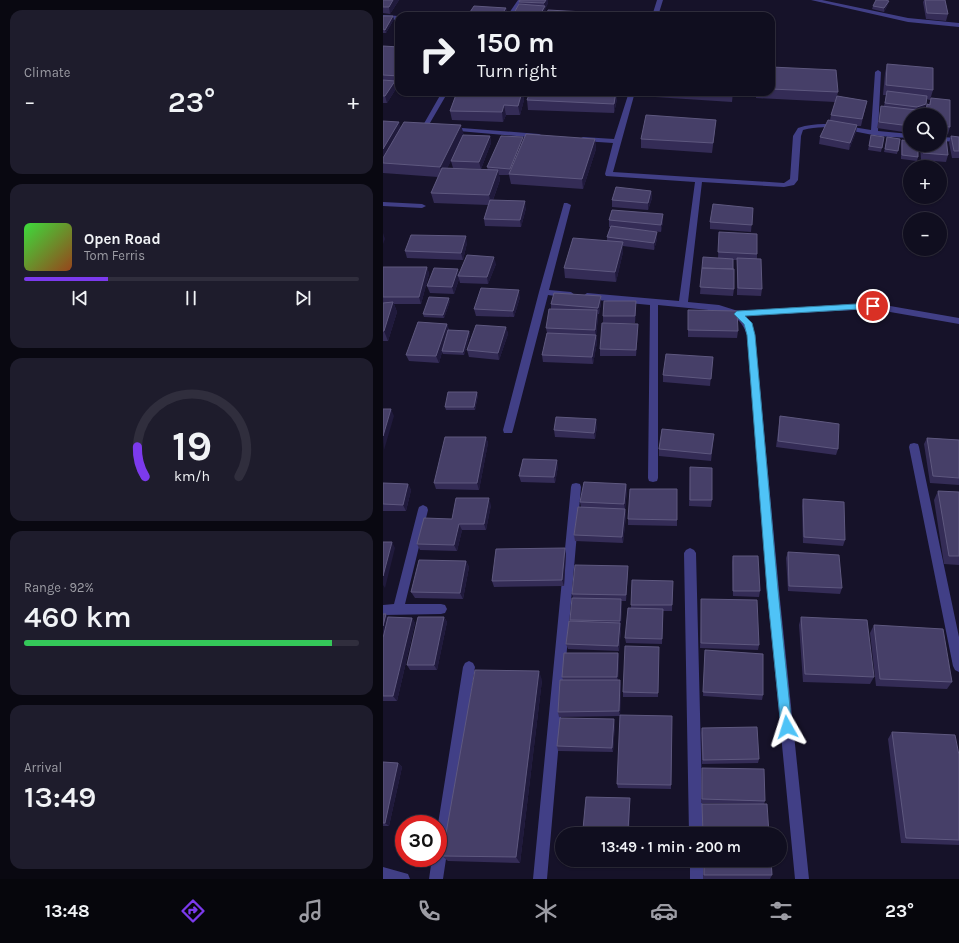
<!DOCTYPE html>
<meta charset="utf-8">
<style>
body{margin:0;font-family:Karla,sans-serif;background:#1e1c2c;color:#f1f3f6;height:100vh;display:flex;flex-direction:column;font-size:15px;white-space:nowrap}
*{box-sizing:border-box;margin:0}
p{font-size:13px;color:#9c9ca4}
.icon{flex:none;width:22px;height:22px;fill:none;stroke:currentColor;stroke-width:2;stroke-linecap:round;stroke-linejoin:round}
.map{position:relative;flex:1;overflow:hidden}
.drawer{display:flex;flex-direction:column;gap:10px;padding:10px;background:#090811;width:383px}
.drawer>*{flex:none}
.top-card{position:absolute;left:12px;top:12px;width:380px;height:84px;border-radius:12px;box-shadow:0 1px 3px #0004,0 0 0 1px #302e3d;background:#100e1f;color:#f1f3f6;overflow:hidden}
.buttons{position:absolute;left:520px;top:108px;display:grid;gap:8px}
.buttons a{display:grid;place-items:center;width:44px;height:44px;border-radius:50%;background:#100e1f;box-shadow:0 1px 3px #0004,0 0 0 1px #302e3d;font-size:20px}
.speed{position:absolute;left:12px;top:815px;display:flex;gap:8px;font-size:20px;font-weight:700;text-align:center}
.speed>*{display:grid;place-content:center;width:52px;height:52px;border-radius:50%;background:#100e1f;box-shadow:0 1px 3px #0004,0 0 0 1px #302e3d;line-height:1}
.speed .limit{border:6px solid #d22;background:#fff;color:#111}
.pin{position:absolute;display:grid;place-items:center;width:34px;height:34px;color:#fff;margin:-17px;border:2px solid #fff;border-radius:50%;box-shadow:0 1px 4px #0007}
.me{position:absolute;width:44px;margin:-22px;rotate:354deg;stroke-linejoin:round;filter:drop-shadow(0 0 3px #0008)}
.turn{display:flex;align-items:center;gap:14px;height:84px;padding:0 16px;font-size:18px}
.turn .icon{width:52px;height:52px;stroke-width:2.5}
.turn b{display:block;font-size:28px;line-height:34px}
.big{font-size:30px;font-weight:600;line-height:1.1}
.drawer .tile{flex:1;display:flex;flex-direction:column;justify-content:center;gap:6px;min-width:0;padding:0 14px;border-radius:12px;background:#1e1c2c}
.drawer .dial{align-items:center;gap:0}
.dial svg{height:104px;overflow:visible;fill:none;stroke:#302e3d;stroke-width:7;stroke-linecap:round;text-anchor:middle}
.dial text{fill:#f1f3f6;stroke:none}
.song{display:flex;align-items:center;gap:12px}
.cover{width:48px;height:48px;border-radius:6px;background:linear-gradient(135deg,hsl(120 70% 55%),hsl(20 70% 35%))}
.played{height:4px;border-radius:2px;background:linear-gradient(90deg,#7c3aed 25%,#302e3d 25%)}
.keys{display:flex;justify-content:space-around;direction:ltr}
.heat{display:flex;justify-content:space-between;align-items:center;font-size:22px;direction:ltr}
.charge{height:6px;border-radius:3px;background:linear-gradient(90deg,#34c759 92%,#302e3d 0)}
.trip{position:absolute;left:172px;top:827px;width:232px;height:40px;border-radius:20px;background:#100e1f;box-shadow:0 1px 3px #0004,0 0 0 1px #302e3d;font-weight:600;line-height:40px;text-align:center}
.tab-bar{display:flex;height:64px;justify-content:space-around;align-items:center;background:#06060c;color:#9c9ca4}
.tab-bar .icon{width:28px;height:28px}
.tab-bar .active{color:#7c3aed}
.tab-bar b{font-size:18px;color:#f1f3f6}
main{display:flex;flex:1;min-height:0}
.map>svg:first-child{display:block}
</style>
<main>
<section class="drawer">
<div class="tile"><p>Climate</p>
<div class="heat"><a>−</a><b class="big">23°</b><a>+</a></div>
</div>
<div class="tile">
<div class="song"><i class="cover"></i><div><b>Open Road</b><p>Tom Ferris</p></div></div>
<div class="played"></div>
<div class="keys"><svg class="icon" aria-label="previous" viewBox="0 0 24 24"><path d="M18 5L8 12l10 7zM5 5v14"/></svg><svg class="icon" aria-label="pause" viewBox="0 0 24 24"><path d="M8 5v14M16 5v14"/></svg><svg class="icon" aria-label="next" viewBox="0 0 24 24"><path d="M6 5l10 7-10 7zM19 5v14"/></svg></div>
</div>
<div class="tile dial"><svg viewBox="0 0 100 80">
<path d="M14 69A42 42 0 1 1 86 69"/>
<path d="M14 69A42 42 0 0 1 8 46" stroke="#7c3aed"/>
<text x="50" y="56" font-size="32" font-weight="700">19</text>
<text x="50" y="72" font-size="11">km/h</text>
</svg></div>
<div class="tile"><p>Range · 92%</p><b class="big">460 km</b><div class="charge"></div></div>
<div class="tile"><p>Arrival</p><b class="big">13:49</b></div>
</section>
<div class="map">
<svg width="576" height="879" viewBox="0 0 576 879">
<rect width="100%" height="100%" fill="#161229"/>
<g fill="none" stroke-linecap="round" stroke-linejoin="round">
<path fill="#413f86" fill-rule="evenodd" d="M135,0H141L130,16H124Z
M274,0H280L275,16H269Z
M428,0H439L525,18L576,23V27L525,22Z
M0,15L16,16V20L0,19Z
M495,70L498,72L495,131L527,134V138C515,137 502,137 490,135C466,131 444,123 420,130L418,136L415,180L411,185L401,187L319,182L305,302L336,305L355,311L490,303L576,318V324L490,309L363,316L368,323L372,335L396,590L426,879H412L384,590L364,335C359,320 351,315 336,311L275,305V478L274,481L270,482L266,481L265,478L267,305L204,299L200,296L204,293L296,301L312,182L223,176L222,174L230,143L200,141L196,139L200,137L231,139L246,92H252L230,172L401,183L407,179L410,136L415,128C440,120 462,126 488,130L492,72Z
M59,92H65L44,128H40L39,127Z
M66,127L156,134L160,136L156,138L64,130V128Z
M557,137L576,138V142L557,141Z
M0,202L39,204L43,206L39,208L0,206Z
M181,203H184L188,205L166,290L188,292L192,295L188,298L165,295L130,430L129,433H121L120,430L156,292Z
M531,443L535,444L536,447L576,637V672L572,670L570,666L526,447L527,444Z
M193,483L197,484L198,487L164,879H150L188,487L189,484Z
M40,505L44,507L45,510L22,604H58L62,605L64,609L62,613L58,614L0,615V605L11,604L35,510L36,507Z
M307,548L311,550L313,553L320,834H306L301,553L303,550Z
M86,661L90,663L92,667L60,879H46L49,858H55V824L80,667L82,663Z
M307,860H321V879H307Z
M0,867L25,874L27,879H0Z"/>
</g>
<path fill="#342c56" d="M0,0H16L7,14L0,13Z
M541,0H562L565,14L563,21L543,19L540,2Z
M136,2L165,3L162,9L163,13L161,16H131V13L136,4Z
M505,4L501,12L489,9L490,6Z
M123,8L124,14L123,16H88L87,12Z
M0,16L11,19L3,33H0Z
M0,46L16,47V86H14V87L4,103H0Z
M504,64L550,90L547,100L543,99L541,111L527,115V133L494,128L498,106H501L503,95H500L502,73Z
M388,67L455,92L454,96L484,101L478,126H474L473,132L466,150L436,144L437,137L447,120L448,115L452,102L373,98V92H388Z
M74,92H140L141,100L137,115H123L120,122L69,120L67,111Z
M147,92H234V99L231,113L145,110L144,100Z
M272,92H350L349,102L272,97Z
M548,98L567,127L565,134L557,133V115H542V111L544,104H546Z
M0,121L18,128L81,135L107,136L108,143L98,169L70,168L68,161L73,151L64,168L105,170L104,167L140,137L141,140L212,139L213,149L200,189L128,184L126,175H116L117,180L110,200L143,208L138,227L102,226L101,219L105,205L51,203L48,193L55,177L0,173Z
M332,130L329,153L258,148V139Z
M488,135L501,137L498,152L485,150Z
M568,136L576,137V158H569L566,143Z
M504,137L517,139L514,154L501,152Z
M519,140L535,157L534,161L518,159V144Z
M537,145H557L565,155L563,162L538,160Z
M268,191L269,198L265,210L229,207V200Z
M370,208L368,232L327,229V222Z
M226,220L280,221L278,232L248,229L274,232V239L271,250L240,246V252L233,282L182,278L181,268L224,241V237L227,227H226Z
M336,232L374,254V259L379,289L378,296L354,295V260H350V269L351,289L350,296L317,294L319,268L335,258Z
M84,243L80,260L24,258L22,251Z
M113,264L105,284L77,283L76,279L71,294L47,293L44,286L76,273Z
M0,267H44L46,274L38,304H11L14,312L5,341H0Z
M137,297L131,317L93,316L91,309Z
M67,301L61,318L41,317L40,314Z
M218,303L216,314H215V317L213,335L214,342L210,364L160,362L159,355L164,333L163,328L168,310V304Z
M253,308L252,323H220V316Z
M305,310L355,331L354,338L305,337Z
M64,324L66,330L86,331L87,335L81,355L60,354L59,352L56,363L26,361L23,355Z
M123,327L125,334L116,360L86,357L84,350Z
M255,331L253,356H217V349Z
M329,364L327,386L280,382V375Z
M95,395L92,410H63L62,407Z
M397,416L455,449L453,455L393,447Z
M214,426L212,439L172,437L171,430Z
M331,434L328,461L276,456V449Z
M103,437L105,443L96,490L53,489L51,483Z
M544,438L576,440V485L547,483L541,444Z
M175,466L172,483L138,482L136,476Z
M307,467L329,500L328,507L306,506Z
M0,483L25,484L28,490L23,511H0Z
M243,484L244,491L242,509L243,516L240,543L192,541L191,535L198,507L197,502Z
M294,489V526L245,525V519Z
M555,491L576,492V565L561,564L551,500Z
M420,499L462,540L460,546L420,543L419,506Z
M108,505L103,530H79L74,551L37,550L34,544L69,519Z
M405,552L459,588L457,594L405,591L403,558Z
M183,554L181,586L111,587L109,581Z
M350,556L377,591L376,597L350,596L349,562Z
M83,561L86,567L80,599L32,598L28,592Z
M245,572L243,601H238L239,605L238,624V629L236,651L185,649L183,644L190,598L189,594Z
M290,581L289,611H280L279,644L243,643L242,638L248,608V605Z
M318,599L376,645L375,650L317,648Z
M0,614H3L5,618H29L32,623L14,701H0Z
M61,617L64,622L54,670H27L24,665Z
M418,617L491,677L487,684L420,682L416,625Z
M491,625L569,682L564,689L493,686L487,633Z
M322,650L380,695L379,700L320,696Z
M276,652L275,697H240V692Z
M235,653L236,658L235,680L238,685L237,716L176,717L175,712L180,680L179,677Z
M159,680L137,863L65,861L59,856Z
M289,716L288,789L235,788L234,784Z
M232,724L230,752L175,751L174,746Z
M319,728L376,759L375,763L319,764L318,733Z
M509,732L576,755V845L518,843L505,739Z
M0,762L15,763L19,767L6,826H0Z
M319,768L382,801L381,804L386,834H319V804H375L318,803Z
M247,798V802L246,833H202L200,829Z
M320,860H388L389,875L387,879H320Z"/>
<path fill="#201a3c" d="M10,0H16L7,14L6,7Z
M163,0H165V3L162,9L163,13L161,16H157V15L161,7V3Z
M506,1L505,4L501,12V8Z
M123,8L124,14L123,16H119V14Z
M10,16L11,19L3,33L2,30Z
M12,81L14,87L4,103L2,96Z
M139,92H140L141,100L137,115L135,106Z
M233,92H234V99L231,113V104Z
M543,104L541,111L532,114L534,107Z
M121,105L123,115L120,122L119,112Z
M16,122L19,131L0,163V149Z
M78,125L81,135L60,177L57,167Z
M474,125L473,132L466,150L467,143Z
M107,136L108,143L98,169L96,162Z
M140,137L141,144L128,174L127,169Z
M212,139L213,149L200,189L199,179Z
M115,170L117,180L108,205L106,195Z
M268,191L269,198L265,210V203Z
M142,201L143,208L138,227L137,220Z
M280,214V221L278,232V225Z
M274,232V239L271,250V243Z
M0,233L2,239L0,244Z
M83,236L84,243L80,260L78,253Z
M240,242V252L233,282L232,272Z
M111,257L113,264L105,284L104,277Z
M44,267L46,274L38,304L36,297Z
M75,269L77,276H75L76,279L71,294L69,287Z
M136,290L137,297L131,317L130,311Z
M218,296V303L216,314L215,308Z
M66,298L67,301L61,318L60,315Z
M253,301V308L252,323V316Z
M10,302L14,312L5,341L1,331Z
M214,310L215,317L213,337L212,330Z
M64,324L66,331L59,351V352L56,363L53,356Z
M255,324V331L253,356V350Z
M123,327L125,334L116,360L115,353Z
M86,331L87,335L81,355L80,352Z
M213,335L214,342L210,364L209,357Z
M94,392L95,395L92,410L91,407Z
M8,409L11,416L1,450L0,436Z
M213,419L214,426L212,439L211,433Z
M103,437L105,443L96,490L94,483Z
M174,460L175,466L172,483L171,477Z
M25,484L28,490L23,511L20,505Z
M243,484L244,491L242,510L241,504Z
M106,498L108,505L103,530L101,524Z
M242,509L243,516L240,543L239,537Z
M76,524L79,530L74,551L71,545Z
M9,542L12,548L2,588L0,585V576Z
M182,548L183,554L181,586L179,580Z
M83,561L86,567L80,599L77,593Z
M245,566V572L243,601V595Z
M238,599L239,605L238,624V629L236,651L235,646L237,625V621Z
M3,614L7,620L0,646V626Z
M61,617L64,622L54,670L51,665Z
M29,618L32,623L14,701L10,696Z
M235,653L236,658L235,682L234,677Z
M156,671L159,680L137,863L133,857Z
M237,680L238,685L237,716L236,711Z
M231,719L232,724L230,752L229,748Z
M15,763L19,767L6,826L2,823Z
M247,798V802L246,833L245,830Z"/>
<path fill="#463f68" stroke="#5e587f" d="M0,0H10L6,7H0Z
M137,0H163L161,3L136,2Z
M493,0H502L506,1L501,8L490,6Z
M542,0H562L565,14L544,13Z
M136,4L162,6L157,15L131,13Z
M91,6L123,8L119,14L87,12Z
M165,10L238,14V16H163Z
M38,13L55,14L54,16H36Z
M276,15L298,16H276Z
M0,16H10L2,30L0,29Z
M0,46L16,47V76L0,75Z
M504,64L550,68V90L503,85Z
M388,67L453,70L455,92L388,89Z
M0,80L12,81L2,96H0Z
M504,91L544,96L543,104L534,107L502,103Z
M74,92H139L135,106L121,105L119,112L67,111Z
M147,92H233L231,104L144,100Z
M454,96L484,101L479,119L448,115Z
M548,98L567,100V127L557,126V115H543L544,104L547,105Z
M498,106L534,110L533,115H527V126L496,122Z
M263,115L333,120L330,143L258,139Z
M445,120L474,125L467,143L437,137Z
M0,121L16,122L0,149Z
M21,122L78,125L57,167L0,163V158Z
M143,134L212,139L199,179L126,174Z
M80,135L107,136L96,162L68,161Z
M488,135L501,137L499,148L486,146Z
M118,136L140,137L127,169L104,167Z
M568,136L576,137V151H571Z
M504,137L517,139L515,151L502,149Z
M557,137H563L565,155L540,153V145H557Z
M519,140L527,141V145H535V157L519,155Z
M59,168L115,170L106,195L48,193Z
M233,187L268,191L265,203L229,200Z
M107,200L142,201L137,220L101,219Z
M330,204L370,208L369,225L327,222Z
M229,210L280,214L278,225L226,220Z
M228,226L274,232L271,243L224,237Z
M336,232L374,234V254L335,252Z
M28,235L83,236L78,253L22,251Z
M190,238L240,242L232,272L181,268Z
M84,255L111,257L104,277L75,276Z
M320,257L350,259V269L319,268Z
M354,258L378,259L379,289L355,288Z
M0,267H44L36,297H0Z
M51,268L75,269L69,287L44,286Z
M319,268L351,269V289L317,287Z
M98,288L136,290L130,311L91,309Z
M171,293L218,296L215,308L168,304Z
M46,297L66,298L60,315L40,314Z
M221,301H253L252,316H220Z
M10,302L1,331H0V303Z
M166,309L214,310L212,330L163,328Z
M305,310L354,311L355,331L305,330Z
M35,322L64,324L53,356L23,355Z
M219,323L255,324L253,350L217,349Z
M93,325L123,327L115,353L84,350Z
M65,330L86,331L80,352L59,351Z
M164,333L213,335L209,357L159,355Z
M283,354L330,357L328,379L280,375Z
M65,392H94L91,407H62Z
M0,409H8L0,436Z
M397,416L456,424L455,449L395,441Z
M173,417L213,419L211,433L171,430Z
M279,429L331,434L328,454L276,449Z
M62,437H103L94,483H51Z
M544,438L576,440V478L550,476Z
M140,459L174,460L171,477L136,476Z
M307,467L329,468V500H307Z
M201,482L243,484L241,504L197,502Z
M0,483L25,484L20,505L0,504Z
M247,489H294V520L245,519Z
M555,491L576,492V556H566Z
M73,498H106L101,524H76L71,545L34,544L41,518L69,519Z
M420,499L461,502L462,540L421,537Z
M195,507L242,509L239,537L191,535Z
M0,542H9L0,576Z
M182,548L179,580L109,581L113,549Z
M405,552L456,555L459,588L406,586Z
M350,556H375L377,591H350Z
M36,560L83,561L77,593L28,592Z
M192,565L245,566L243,595L189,594Z
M249,580L290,581L289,605H248Z
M189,598L238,599L237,621L187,620Z
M318,599L374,600L376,645L318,643Z
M245,608L280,609L279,639L242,638Z
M0,614H3L0,626Z
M5,617L29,618L10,696H0V638Z
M35,617H61L51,665H24Z
M418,617L484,620L491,677L422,674Z
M186,621L237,623L235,646L183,644Z
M491,625L560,629L569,682L497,679Z
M242,646L276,647L275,693L240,692Z
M322,650L380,654V695L320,692Z
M181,653H235L234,677H179Z
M92,670L156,671L133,857L59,856Z
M177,680H237L236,711L175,712Z
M237,715L289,716L288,785L234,784Z
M177,718L231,719L229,748L174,746Z
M374,727L376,759L320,760L319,728Z
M509,732L572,735L576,755V840L523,838Z
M0,762L15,763L2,823H0Z
M319,768L381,769L382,801L319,799Z
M203,797L247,798L245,830L200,829Z
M319,804H384L386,834H320Z
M321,860H388L389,875H321Z"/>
<path fill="#4fc3f7" stroke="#337fa1" d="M490,303L494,306L493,308L362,316L369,323L372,335L395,590L409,727L408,731L404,733L399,731L398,727L384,590L364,335L361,324L351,314L354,311Z"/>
</svg>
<div class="buttons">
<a><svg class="icon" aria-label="search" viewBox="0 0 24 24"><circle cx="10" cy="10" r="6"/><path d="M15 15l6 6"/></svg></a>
<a>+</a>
<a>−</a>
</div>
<div class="speed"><div class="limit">30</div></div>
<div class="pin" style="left:490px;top:306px;background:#d93025"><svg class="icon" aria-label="arrive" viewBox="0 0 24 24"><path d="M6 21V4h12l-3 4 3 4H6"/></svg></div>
<svg class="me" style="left:404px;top:727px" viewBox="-20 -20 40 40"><path d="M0-17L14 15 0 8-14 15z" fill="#4fc3f7" stroke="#fff" stroke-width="4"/></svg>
<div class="trip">13:49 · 1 min · 200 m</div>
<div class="top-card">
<div class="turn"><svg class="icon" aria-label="right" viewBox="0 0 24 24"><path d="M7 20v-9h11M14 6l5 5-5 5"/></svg><div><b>150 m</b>Turn right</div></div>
</div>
</div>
</main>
<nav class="tab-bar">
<b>13:48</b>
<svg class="icon active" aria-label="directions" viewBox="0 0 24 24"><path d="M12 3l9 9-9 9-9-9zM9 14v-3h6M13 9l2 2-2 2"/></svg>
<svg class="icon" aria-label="music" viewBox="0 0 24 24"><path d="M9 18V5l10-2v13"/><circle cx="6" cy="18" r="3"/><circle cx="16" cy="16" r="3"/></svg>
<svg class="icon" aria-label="phone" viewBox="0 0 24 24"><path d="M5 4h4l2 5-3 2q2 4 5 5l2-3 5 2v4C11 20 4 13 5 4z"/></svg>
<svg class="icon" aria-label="climate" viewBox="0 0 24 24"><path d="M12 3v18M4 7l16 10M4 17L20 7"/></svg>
<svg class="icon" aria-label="car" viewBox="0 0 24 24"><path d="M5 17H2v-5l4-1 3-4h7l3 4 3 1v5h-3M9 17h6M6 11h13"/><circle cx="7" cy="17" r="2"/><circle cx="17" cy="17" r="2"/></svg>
<svg class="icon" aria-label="filters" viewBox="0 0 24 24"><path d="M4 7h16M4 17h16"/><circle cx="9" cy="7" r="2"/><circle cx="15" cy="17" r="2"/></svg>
<b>23°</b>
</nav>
